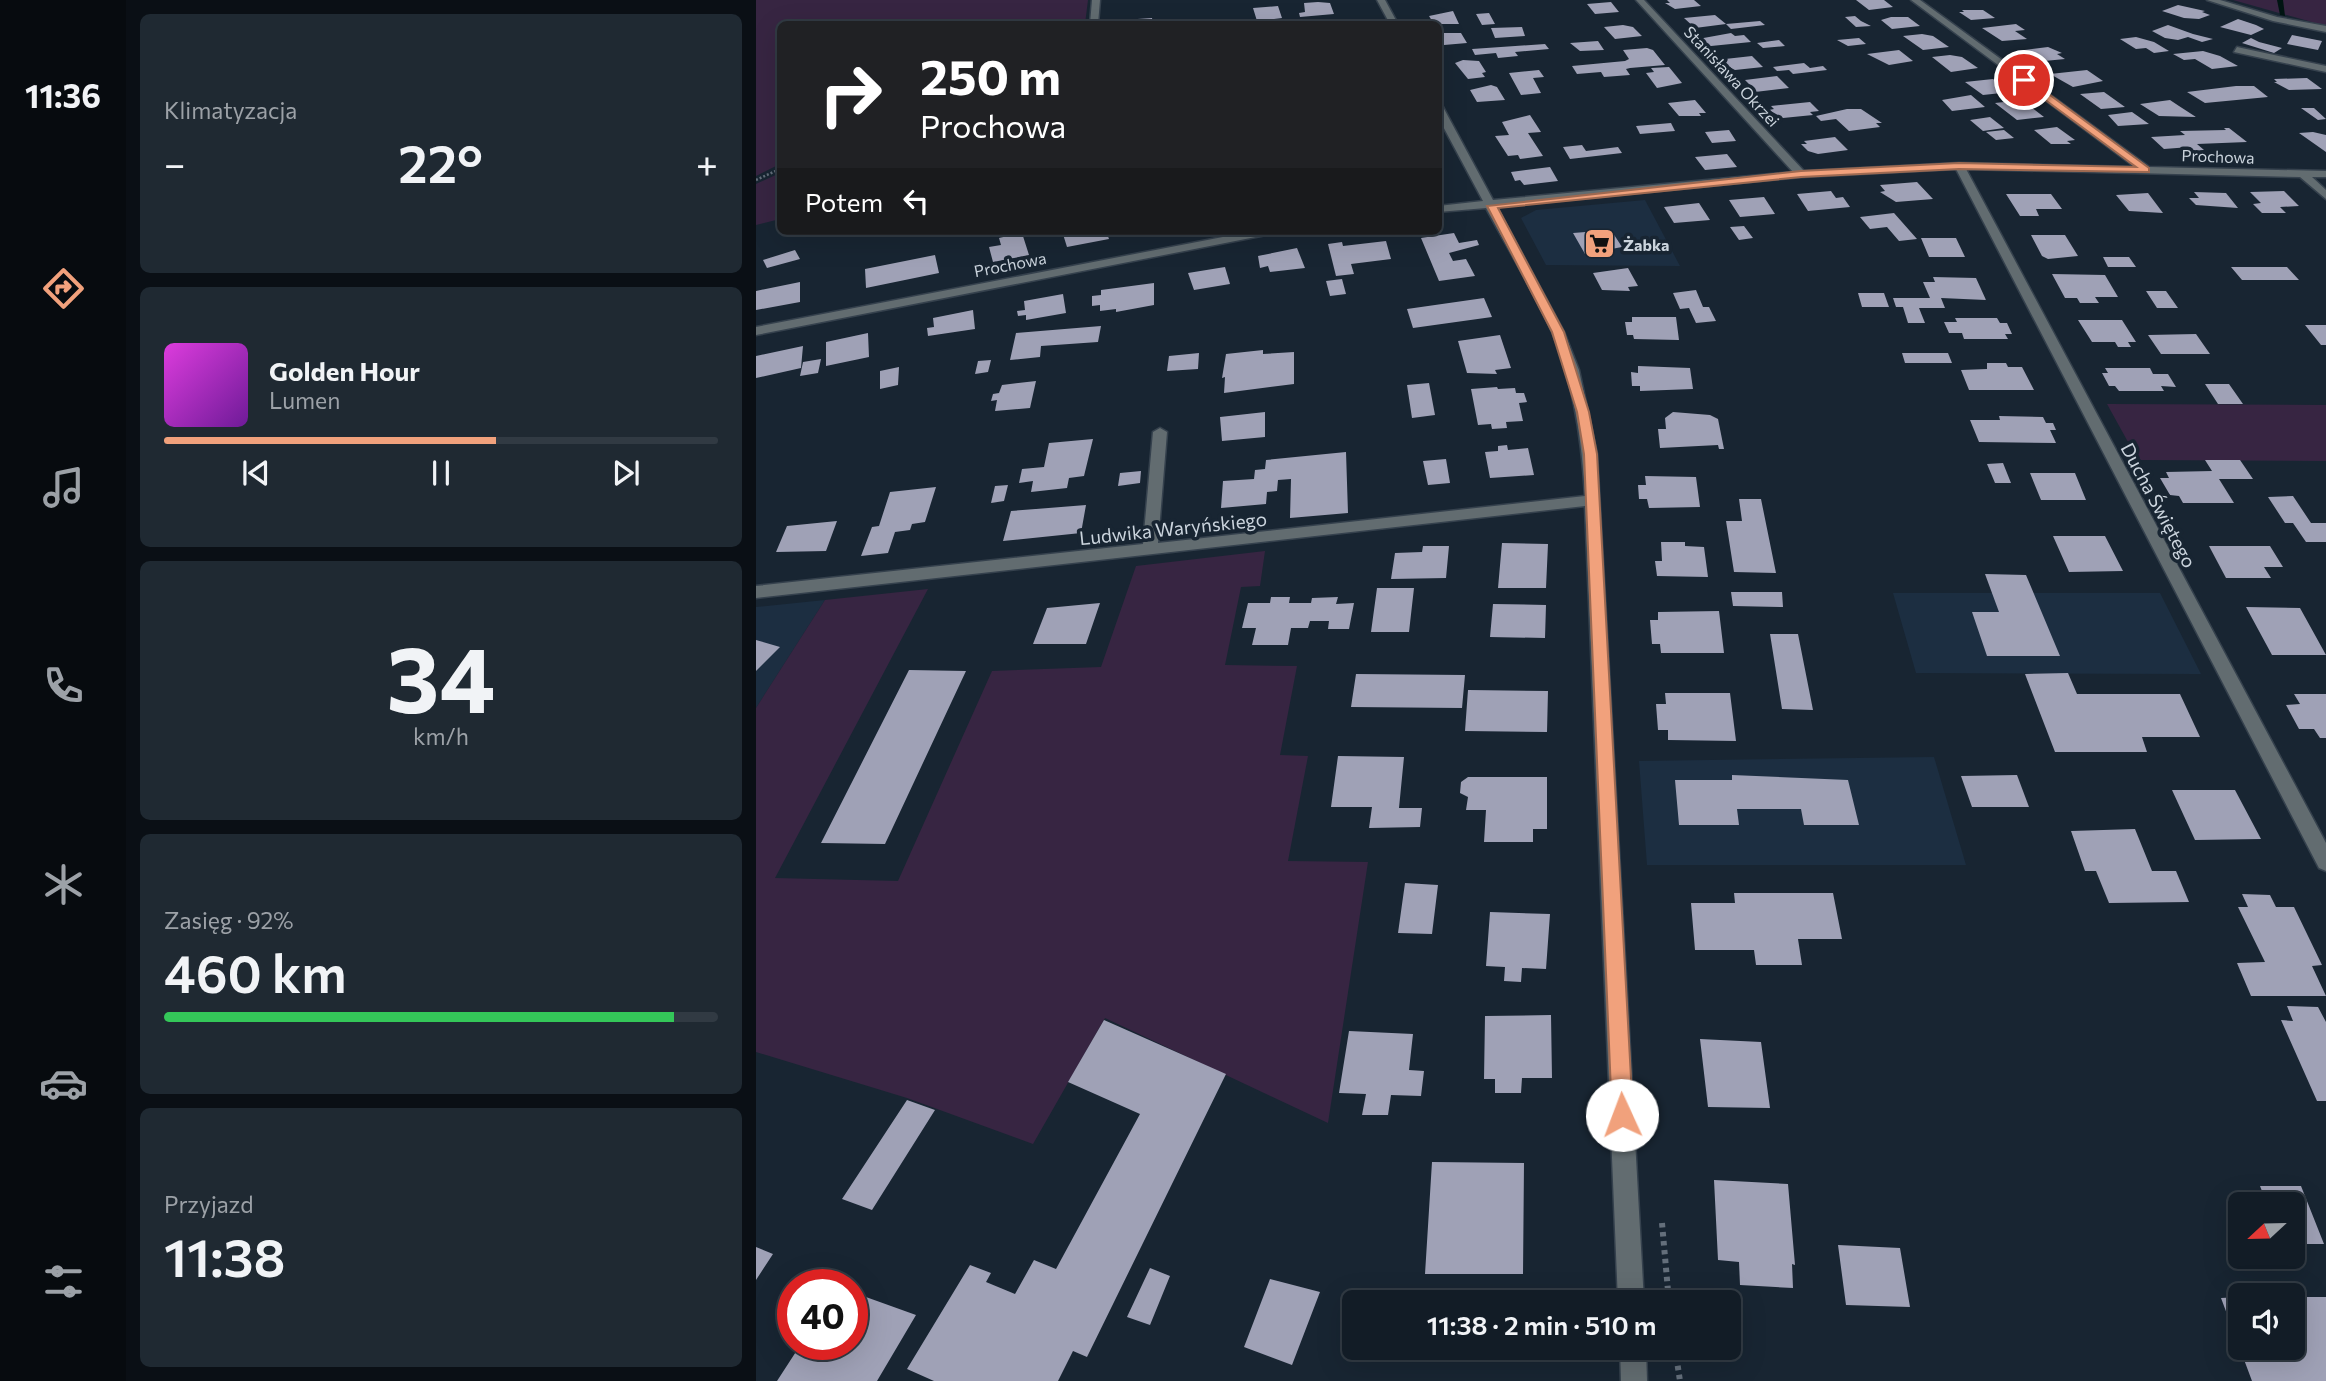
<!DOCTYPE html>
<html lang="pl">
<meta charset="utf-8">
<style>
body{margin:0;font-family:Commissioner,sans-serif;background:#1f2932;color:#f1f3f6;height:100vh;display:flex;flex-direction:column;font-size:26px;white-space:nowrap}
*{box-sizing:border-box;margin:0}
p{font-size:23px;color:#9ca1a7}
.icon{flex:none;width:38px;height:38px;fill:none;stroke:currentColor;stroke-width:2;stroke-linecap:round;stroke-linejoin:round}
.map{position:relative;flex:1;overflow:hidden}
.drawer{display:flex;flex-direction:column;gap:14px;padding:14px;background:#0a0f15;width:630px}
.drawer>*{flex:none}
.top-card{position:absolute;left:21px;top:21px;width:665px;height:214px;border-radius:10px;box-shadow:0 7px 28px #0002,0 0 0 2px #313a43;background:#202124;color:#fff;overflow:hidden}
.needle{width:46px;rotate:248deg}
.tools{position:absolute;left:1472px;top:1192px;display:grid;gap:14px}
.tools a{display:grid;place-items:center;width:77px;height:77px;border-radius:10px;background:#121c26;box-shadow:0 7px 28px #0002,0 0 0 2px #313a43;font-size:35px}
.speed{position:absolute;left:21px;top:1269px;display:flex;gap:14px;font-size:35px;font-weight:700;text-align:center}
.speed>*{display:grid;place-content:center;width:91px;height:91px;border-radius:50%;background:#121c26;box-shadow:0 7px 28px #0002,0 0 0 2px #313a43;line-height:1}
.speed .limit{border:10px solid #d22;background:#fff;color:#111}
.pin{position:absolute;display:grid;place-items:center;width:60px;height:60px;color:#fff;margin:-30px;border:4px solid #fff;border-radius:50%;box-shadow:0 2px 7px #0007}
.me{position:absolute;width:77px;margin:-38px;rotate:358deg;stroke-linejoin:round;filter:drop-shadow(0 0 5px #0008)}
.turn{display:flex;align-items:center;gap:24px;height:147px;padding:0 28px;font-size:32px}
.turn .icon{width:91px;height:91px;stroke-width:2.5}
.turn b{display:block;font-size:49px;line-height:60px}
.then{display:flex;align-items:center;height:66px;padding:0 28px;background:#0003;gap:14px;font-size:26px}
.big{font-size:52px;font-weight:600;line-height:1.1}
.drawer .card{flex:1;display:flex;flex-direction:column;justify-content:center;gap:10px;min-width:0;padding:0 24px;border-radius:10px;background:#1f2932}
.drawer .dial{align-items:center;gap:0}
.dial b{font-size:91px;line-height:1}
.song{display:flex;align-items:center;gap:21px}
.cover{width:84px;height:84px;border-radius:10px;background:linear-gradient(135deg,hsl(300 70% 55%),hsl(280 70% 35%))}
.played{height:7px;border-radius:4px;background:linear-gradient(90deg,#f1a17c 60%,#313a43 60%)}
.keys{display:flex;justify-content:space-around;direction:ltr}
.heat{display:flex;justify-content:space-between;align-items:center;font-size:38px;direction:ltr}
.charge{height:10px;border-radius:5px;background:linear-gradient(90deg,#34c759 92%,#313a43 0)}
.trip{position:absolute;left:586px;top:1290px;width:399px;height:70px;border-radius:10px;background:#121c26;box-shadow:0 7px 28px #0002,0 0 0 2px #313a43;font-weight:600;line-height:70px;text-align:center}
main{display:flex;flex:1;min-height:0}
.tab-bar{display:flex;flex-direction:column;width:126px;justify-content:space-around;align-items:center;background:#070b0f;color:#9ca1a7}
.tab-bar .icon{width:49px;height:49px}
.tab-bar .current{color:#f1a17c}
.tab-bar b{font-size:32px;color:#f1f3f6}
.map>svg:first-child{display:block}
</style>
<main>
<nav class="tab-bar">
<b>11:36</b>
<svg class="icon current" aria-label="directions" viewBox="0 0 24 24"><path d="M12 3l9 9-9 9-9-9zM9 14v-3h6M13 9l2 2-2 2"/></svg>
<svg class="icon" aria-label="music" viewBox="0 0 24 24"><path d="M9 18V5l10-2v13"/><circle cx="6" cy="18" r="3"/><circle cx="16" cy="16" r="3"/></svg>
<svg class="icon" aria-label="phone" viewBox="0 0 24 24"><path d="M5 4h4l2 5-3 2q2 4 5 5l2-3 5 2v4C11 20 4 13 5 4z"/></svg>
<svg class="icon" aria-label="climate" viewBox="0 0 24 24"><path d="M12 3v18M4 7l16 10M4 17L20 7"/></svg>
<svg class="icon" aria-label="car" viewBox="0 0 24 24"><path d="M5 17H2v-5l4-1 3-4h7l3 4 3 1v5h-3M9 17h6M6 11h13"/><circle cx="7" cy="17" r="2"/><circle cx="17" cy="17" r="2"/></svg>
<svg class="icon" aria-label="filters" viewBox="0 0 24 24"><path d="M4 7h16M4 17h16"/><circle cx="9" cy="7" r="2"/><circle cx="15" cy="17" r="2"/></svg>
</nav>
<section class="drawer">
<div class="card"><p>Klimatyzacja</p>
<div class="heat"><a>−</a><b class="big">22°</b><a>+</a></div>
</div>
<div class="card">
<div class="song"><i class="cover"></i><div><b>Golden Hour</b><p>Lumen</p></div></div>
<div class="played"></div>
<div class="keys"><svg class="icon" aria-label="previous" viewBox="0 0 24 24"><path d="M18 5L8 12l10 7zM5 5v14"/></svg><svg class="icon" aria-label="pause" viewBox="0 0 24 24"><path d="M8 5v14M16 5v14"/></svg><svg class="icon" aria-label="next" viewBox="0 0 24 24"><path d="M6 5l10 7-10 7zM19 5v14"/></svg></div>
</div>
<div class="card dial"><b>34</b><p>km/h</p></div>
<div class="card"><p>Zasięg · 92%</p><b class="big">460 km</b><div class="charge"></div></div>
<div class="card"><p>Przyjazd</p><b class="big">11:38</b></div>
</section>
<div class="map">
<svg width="1570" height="1381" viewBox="0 0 1570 1381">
<rect width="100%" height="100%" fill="#182532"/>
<path fill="#1c2e41" d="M889,200L924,266L790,265L765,218L780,210Z
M1137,593H1404L1445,674L1160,673Z
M69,600L0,708V607Z
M1178,757L1210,865H891L883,761Z"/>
<path fill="#372542" d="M0,0H332L329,24H24V164L0,176Z
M1477,0H1570V26Z
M24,173V219L0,225V184Z
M1351,404L1570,405V461L1382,460Z
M509,551L504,586L485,587L469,665L541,666L524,755L552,756L532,861L612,862L572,1123L349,1018L277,1144L151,1098L0,1052V708L69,600L172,589L19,878L142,881L236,671L345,667L380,566Z"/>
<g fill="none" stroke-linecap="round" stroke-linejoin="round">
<path fill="#001412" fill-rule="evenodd" d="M1521,0H1527L1529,16L1524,15Z"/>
</g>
<path fill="#9fa1b6" d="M911,0H938L945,6L919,9L909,3H914Z
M1100,0H1128L1137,7L1113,10Z
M562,2L574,3L578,14L544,17L543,13L549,12L548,3Z
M855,2L863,12L839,14L831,4Z
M1422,5L1449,11L1446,12L1454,15L1443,19L1428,18L1406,11Z
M522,6L526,18L501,21L497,8Z
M1206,10H1227L1239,18L1215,20L1203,12H1208Z
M697,11L703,24H678L673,16Z
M733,13L739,24L726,25L720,14Z
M959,15L970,24L939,28L928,18Z
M1099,16L1105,21L1115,26L1100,27L1089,17Z
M1135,17H1152L1164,26L1136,29L1125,20Z
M396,18L397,24H367V20Z
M1482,19L1500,25L1508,29L1495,35L1464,27Z
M1004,21L1009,25L975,29L970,24Z
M1260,24L1269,30L1259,31L1271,39L1246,41L1226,28Z
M867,25L877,27L886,36L859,39L848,27Z
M1412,25L1437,34L1457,39L1446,42L1432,37L1422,40L1409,38L1396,31Z
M766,27L769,36L739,38L735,28Z
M687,33H705L711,43L688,45L683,35Z
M975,33L979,36L988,35L995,42L955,46L948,45L942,39Z
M1166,34L1177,36L1193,47L1167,50L1147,36Z
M1536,35L1566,41L1562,50L1531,44Z
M1380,37L1398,42L1413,51L1398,53L1390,48L1380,49L1364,39Z
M1103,38L1110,44L1092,46L1081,40Z
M1495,38L1503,42L1526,48L1518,53L1486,43Z
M1023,40L1029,46L1007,48L1001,43Z
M842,41L848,50L824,51L814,43Z
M789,44L793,49L759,52L762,56L742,58L740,53L719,55L716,49Z
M1292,47L1306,53L1301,54L1309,59L1278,62L1261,51Z
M891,48L897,50L909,65L874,68L870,69L874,75L848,77L845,72L821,74L816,66L869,61L873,59L867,50Z
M1143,50L1157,61L1133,65L1111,54Z
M1447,51L1464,56L1482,66L1456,69L1439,59L1428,60L1417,54Z
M1194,55L1206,57L1222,68L1195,72L1176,57Z
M996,56L1007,67L979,70L966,63L971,62L969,59Z
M707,60L723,61L730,72L726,73L729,77L712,79L699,63Z
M1048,63L1054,68L1067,66L1071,70L1037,74L1033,70L1021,71L1017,67Z
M913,67L926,83L901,88L890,73L898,72L895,68Z
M783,70L788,77L777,78L785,93L765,95L753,73Z
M1331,70L1347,81L1317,87L1294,74Z
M1021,76L1033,88L999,92L992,88L995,86L989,80Z
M1551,78L1566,89L1533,90L1518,82H1521L1518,79Z
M1237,79L1255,92L1227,95L1209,82Z
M735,85L741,87L749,100L721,102L714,90Z
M1480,86H1498L1512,97L1449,103L1431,92Z
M1348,92L1369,107L1345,109L1324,94Z
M1215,95L1229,107L1196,111L1186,100Z
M939,100L950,113H943L945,116H923L912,103Z
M1414,100L1423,106L1440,117L1403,116L1384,104Z
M1257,101L1270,103L1288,117L1261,120L1239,103Z
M1054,102L1063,111L1054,112L1057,115L1027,118L1013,110L1018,109L1015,106Z
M1545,108H1558L1570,119L1562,120Z
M1091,109H1105L1126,123H1120L1124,127L1093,131L1080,119L1065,121L1060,116Z
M1376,112L1393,124L1362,126L1352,115Z
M774,115L785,132L772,133L787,156L764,159L762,155L752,156L739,136L753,135L746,122Z
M1234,117L1248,128L1227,131L1214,120Z
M915,123L919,131L884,134L880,126Z
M1301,127L1319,140L1311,141L1315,144H1295L1278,130Z
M1468,128H1473L1491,142L1441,144L1448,150L1438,151L1434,147L1408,149L1395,137L1429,135L1424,131L1470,130Z
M973,130L980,141L956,143L949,132Z
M1248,130L1258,138L1240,140L1230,132Z
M1557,132L1570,135V152L1543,133Z
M1079,137L1092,150L1062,154L1052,151L1045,144H1051L1048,141Z
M826,145L830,151L862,147L866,153L814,159L807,147Z
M971,154L981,167L949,170L939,157Z
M794,167L802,181L768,185L764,180L759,181L755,172Z
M1161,182L1177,199L1140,202L1124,192L1129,191L1124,185Z
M1075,191L1080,198L1087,197L1094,207L1052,211L1041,194Z
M1528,191L1543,206L1524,207L1530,213H1506L1497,204L1505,203L1494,192Z
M1438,192L1470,193L1482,208L1440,205L1433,198H1443Z
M1392,193L1407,213L1373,211L1360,195Z
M1250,194H1295L1306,209H1280L1283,216H1264Z
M1008,197L1019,214L984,217L973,200Z
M943,203L954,220L918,223L908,207Z
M1138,213L1161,239L1143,241L1131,227L1114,229L1104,217Z
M988,226L997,238L983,240L974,227Z
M855,230L866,247L829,254L817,233Z
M306,231H350L353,239L311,247Z
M266,233L273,255L237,262L233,247L245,245L243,238Z
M698,233L703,243L721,240L723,245L693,253L697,261L710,259L719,276L683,281L665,238Z
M1275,235H1309L1322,256L1292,259L1286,256Z
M1165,238H1200L1209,257H1173Z
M630,241L635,259L595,264L598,274L580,276L572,244L586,242L587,246Z
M541,248L549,268L514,272L512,266L504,268L502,256Z
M39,250L44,259L11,268L7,260Z
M179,255L183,273L110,288L109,269Z
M1347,257H1373L1380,267H1352Z
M469,267L474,284L438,290L432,273Z
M1475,267H1531L1543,280H1486Z
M872,268L882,286L872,287L874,291L846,290L837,273Z
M1296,274L1349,275L1362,297H1339L1343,303H1324L1321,298H1309Z
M1177,277L1220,278L1230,300L1185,298L1189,308H1163L1169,323H1152L1147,307H1140L1137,298H1174L1167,282H1179Z
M586,279L590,294L574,296L570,281Z
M44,282V302L0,310V291Z
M398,283V305L360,312V309L344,311V305L336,306V296L345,295V290Z
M940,290L947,307H953L960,321L940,323L933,308L924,309L917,293Z
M1390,291H1410L1422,308H1401Z
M1102,293H1128L1133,307H1106Z
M307,294L310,313L270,320V315L262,316L261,311L269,310L268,301Z
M728,298L736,317L657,328L651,309Z
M217,310L219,329L172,336L171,328L178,327L177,318Z
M876,317H920L923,340L878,339L877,335H871L869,322H876Z
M1199,318H1241L1244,323H1251L1256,334H1249L1252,339H1208L1206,333H1193L1188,322H1201Z
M1322,320H1366L1380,342H1372L1375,347H1362L1359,342H1336Z
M1549,325H1570V345H1565Z
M345,326L342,342L285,346L284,357L254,360L260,333Z
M112,333L113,357L70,366V342Z
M1440,334L1454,354H1405L1392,335Z
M744,335L755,368L739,370L741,374L711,373L702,341Z
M47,346L45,368L0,378V356Z
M507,350V354L538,352V384L468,393L469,377L466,378L470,354Z
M443,353L442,369L411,371L413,356Z
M1146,353H1192L1196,363H1149Z
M65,359L62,373L44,376L47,362Z
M235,360L232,372L219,374L222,361Z
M1231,363H1250L1252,367H1266L1278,390H1213L1205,370L1231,369Z
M882,366L934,368L937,389L884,391V386H876L875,372L882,373Z
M143,367L142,385L124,389V371Z
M1349,368H1394L1397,374H1412L1420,387L1405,386L1408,391H1363L1359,386H1353L1346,373H1352Z
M280,381L274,408L239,411L241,400L235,401L237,394L243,393L246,385Z
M673,383L679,415L656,418L651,385Z
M1449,384H1473L1487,404H1462Z
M741,387L742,389L759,388L760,393H768L771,402L763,403L767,421L750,422L751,428L736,429L735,424L722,425L715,389Z
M509,412V437L466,441L464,417Z
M917,412L954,415L962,419L968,449H963L962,445L904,448L902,429H910L909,418Z
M1243,416L1287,417L1290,423H1297L1300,430H1294L1300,443L1223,442L1214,420H1244Z
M337,439L328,476L313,478L311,488L275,492L277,481L263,483L266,469L288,467L293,443Z
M751,445L752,450L772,448L778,475L734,478L729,452L742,451V446Z
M590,452L592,513L534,518L535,479L522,480L521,491L511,492L510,504L465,508L467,481L498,479L499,470L509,469L510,460Z
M690,459L694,483L672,485L667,461Z
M1449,460H1484L1497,479H1463L1478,503H1427L1423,496L1414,495L1404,478H1413L1410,472L1456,471Z
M1247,463L1255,483H1239L1231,464Z
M385,471L384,483L362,486L364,473Z
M1274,473H1319L1330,500H1285Z
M889,476L940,477L944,507L893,508L891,499H883L882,485H890Z
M252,485L248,501L235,503L239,486Z
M180,487L169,522L156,524L154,530L139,532L132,553L105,556L116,527L123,526L134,492Z
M1537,496L1555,523H1570V542H1550L1537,523H1529L1512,497Z
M983,499H1005L1020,573L978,572L970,521H986Z
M330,505L325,533L247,541L255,511Z
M81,521L70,551L20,552L31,526Z
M1297,536H1349L1367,571L1313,572Z
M905,542H929V546L948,547L952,577L901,576L899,561H906Z
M746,543L792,544L790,588H742Z
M667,546H693L690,578L635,579L639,553L666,552Z
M1453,546H1514L1527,567H1508L1515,578H1470Z
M1229,574L1270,575L1304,656H1231L1216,612H1243Z
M621,588H658L653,632H615Z
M975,592H1026L1027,607L977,606Z
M515,597H534L533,603H555L556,598L582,597L580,604L598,603L593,629H572L573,621H554L552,628H535L532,645H496L500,628H486L492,603H514Z
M344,603L330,644H277L291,608Z
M737,604L790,605L789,638L734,637Z
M1490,607L1544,608L1570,655H1516Z
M963,611L968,653H905L904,644H896L894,620H902V612Z
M1014,634H1042L1057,710L1026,709Z
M0,640L24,647L0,671Z
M153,670L210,671L129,844L65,843Z
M1312,673L1321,694H1424L1444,737H1386L1391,752H1299L1269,674Z
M600,674L709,675L706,708L595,707Z
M712,690L792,691L791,732L709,731Z
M909,693H974L980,741L912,740V730H902L900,704H910Z
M1538,694H1570V738H1564L1558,729H1543L1530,705L1544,704Z
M582,756L648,757L643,808H666L664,827L613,828L616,807H575Z
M976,775L1092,780L1103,825H1048L1045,809H981L983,825H923L919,780H976Z
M1261,775L1273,807H1216L1205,776Z
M712,777H791V829H777V842H728L730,810H710L712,797L704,793L705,782Z
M1416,790H1479L1505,839L1439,840Z
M1379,829L1396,871H1420L1433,902L1353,903L1340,871H1329L1315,831Z
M649,883L682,885L676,934L642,933Z
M978,893H1077L1086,939H1042L1046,965H1000L998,950H939L935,903H979Z
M1486,894L1514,895L1520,907H1538L1566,965L1556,966L1570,996H1495L1481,963L1509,962L1482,907H1492Z
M734,912L794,914L790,969L766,968L765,982L748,981L749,967L730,966Z
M1531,1006L1562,1007L1570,1022V1101H1561L1525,1020L1537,1021Z
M795,1015L796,1078H766L765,1093H739V1079H728L729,1016Z
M348,1020L470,1074L331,1357L317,1351L302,1381H178L151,1369L214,1265L235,1273L230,1282L259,1294L278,1260L300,1269L384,1114L312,1082Z
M593,1031L657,1034L653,1070L668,1071L665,1096L635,1095L632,1115H606L610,1094L583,1093Z
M944,1039L1005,1042L1014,1108L952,1107Z
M151,1100L179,1110L116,1210L86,1199Z
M676,1162L768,1163L767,1274H669Z
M958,1180L1032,1184L1039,1265L1036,1264L1037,1288L984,1285L983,1262L962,1260Z
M1504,1186H1545L1568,1244H1536V1204H1511Z
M1082,1245L1144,1248L1154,1307L1090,1305Z
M0,1247L17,1254L0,1280Z
M394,1268L414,1276L394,1325L371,1317Z
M514,1279L564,1292L536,1365L488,1347Z
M96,1292L160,1315L121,1381H21L45,1344H96Z
M1484,1297V1348H1536V1297H1570V1381H1496L1465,1298Z"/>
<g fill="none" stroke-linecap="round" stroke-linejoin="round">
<defs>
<path id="minor" d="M336,0H344L342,24H334Z
M621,0H629L642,24H634Z
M880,0H888L1048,171L1203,163L1379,167L1155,0H1164L1393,167L1570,171V177H1556L1570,190V199L1544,177L1210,169L1570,843V871L1563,868L1200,169L1045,177L741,207L808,332L823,370L841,454L888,1302H862L829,506L0,598V586L387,544L397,432L404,428L411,432L402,543L829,496C826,442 818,383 796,332C777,290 752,249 730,208L682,212V206L727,201L682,117V104L687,107L737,200L1037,172Z
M1451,0H1464L1521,17L1570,26V32L1517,21Z
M1481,47L1570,66V72L1478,52Z
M498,231H521L515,234L0,335V327Z
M864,1348H890L891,1381H865Z"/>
</defs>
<use href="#minor" stroke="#35414d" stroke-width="3"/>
<path stroke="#646f7b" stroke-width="2.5" stroke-dasharray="2 2" stroke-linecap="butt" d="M0,180L24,169
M540,234L560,231"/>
<path stroke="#646f7b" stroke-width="6" stroke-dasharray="4.5 4.5" stroke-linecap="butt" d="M906,1223L913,1302
M919,1348L924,1381"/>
<use href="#minor" fill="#626c70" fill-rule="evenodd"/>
</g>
<path fill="#f1a17c" stroke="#9d6951" stroke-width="2" d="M1265,78H1271L1393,168V172L1203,169L1045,177L742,208L808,332L833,412L841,454L877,1115L874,1122L866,1125L859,1122L856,1115L828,454L821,412L796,332L731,206L1045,171L1203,163L1380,167L1265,82Z"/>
<defs>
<symbol id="supermarket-square" viewBox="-11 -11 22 22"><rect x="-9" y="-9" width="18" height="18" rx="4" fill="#f1a17c" stroke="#182532"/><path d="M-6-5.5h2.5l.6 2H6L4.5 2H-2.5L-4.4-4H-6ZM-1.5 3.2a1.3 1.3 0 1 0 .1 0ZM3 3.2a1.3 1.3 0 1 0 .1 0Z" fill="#111"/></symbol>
</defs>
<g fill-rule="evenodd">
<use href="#supermarket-square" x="826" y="226" width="35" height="35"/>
</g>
<g text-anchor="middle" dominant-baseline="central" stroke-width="7" stroke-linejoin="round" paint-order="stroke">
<g font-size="16" fill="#cbd4dd" stroke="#182532">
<text transform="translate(976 76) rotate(47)">Stanisława Okrzei</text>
<text transform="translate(1462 156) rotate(2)">Prochowa</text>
<text transform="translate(254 264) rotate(-11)">Prochowa</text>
</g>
<g font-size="16" font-weight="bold" fill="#cbd4dd" stroke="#182532" text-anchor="start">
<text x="867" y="244">Żabka</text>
</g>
<g font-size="19" fill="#cbd4dd" stroke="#182532">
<text transform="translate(1403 505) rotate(62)">Ducha Świętego</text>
<text transform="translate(417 528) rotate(-6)">Ludwika Waryńskiego</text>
</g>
</g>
</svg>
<div class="tools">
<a><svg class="needle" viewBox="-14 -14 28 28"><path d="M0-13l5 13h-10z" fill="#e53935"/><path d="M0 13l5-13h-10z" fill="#9ca1a7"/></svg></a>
<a><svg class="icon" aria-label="sound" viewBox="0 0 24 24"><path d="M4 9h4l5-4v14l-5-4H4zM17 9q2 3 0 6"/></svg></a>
</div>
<div class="speed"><div class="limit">40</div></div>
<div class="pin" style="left:1268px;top:80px;background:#d93025"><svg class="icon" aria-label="arrive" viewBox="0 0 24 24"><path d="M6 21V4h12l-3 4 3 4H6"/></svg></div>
<svg class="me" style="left:866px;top:1115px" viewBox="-20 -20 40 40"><circle r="19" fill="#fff"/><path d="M0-13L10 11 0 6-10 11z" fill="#f1a17c"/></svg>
<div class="trip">11:38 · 2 min · 510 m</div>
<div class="top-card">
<div class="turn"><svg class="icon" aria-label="right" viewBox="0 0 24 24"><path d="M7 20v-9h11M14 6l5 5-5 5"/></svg><div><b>250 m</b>Prochowa</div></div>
<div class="then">Potem<svg class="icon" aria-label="left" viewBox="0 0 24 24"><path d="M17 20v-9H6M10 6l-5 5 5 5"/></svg></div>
</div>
</div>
</main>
